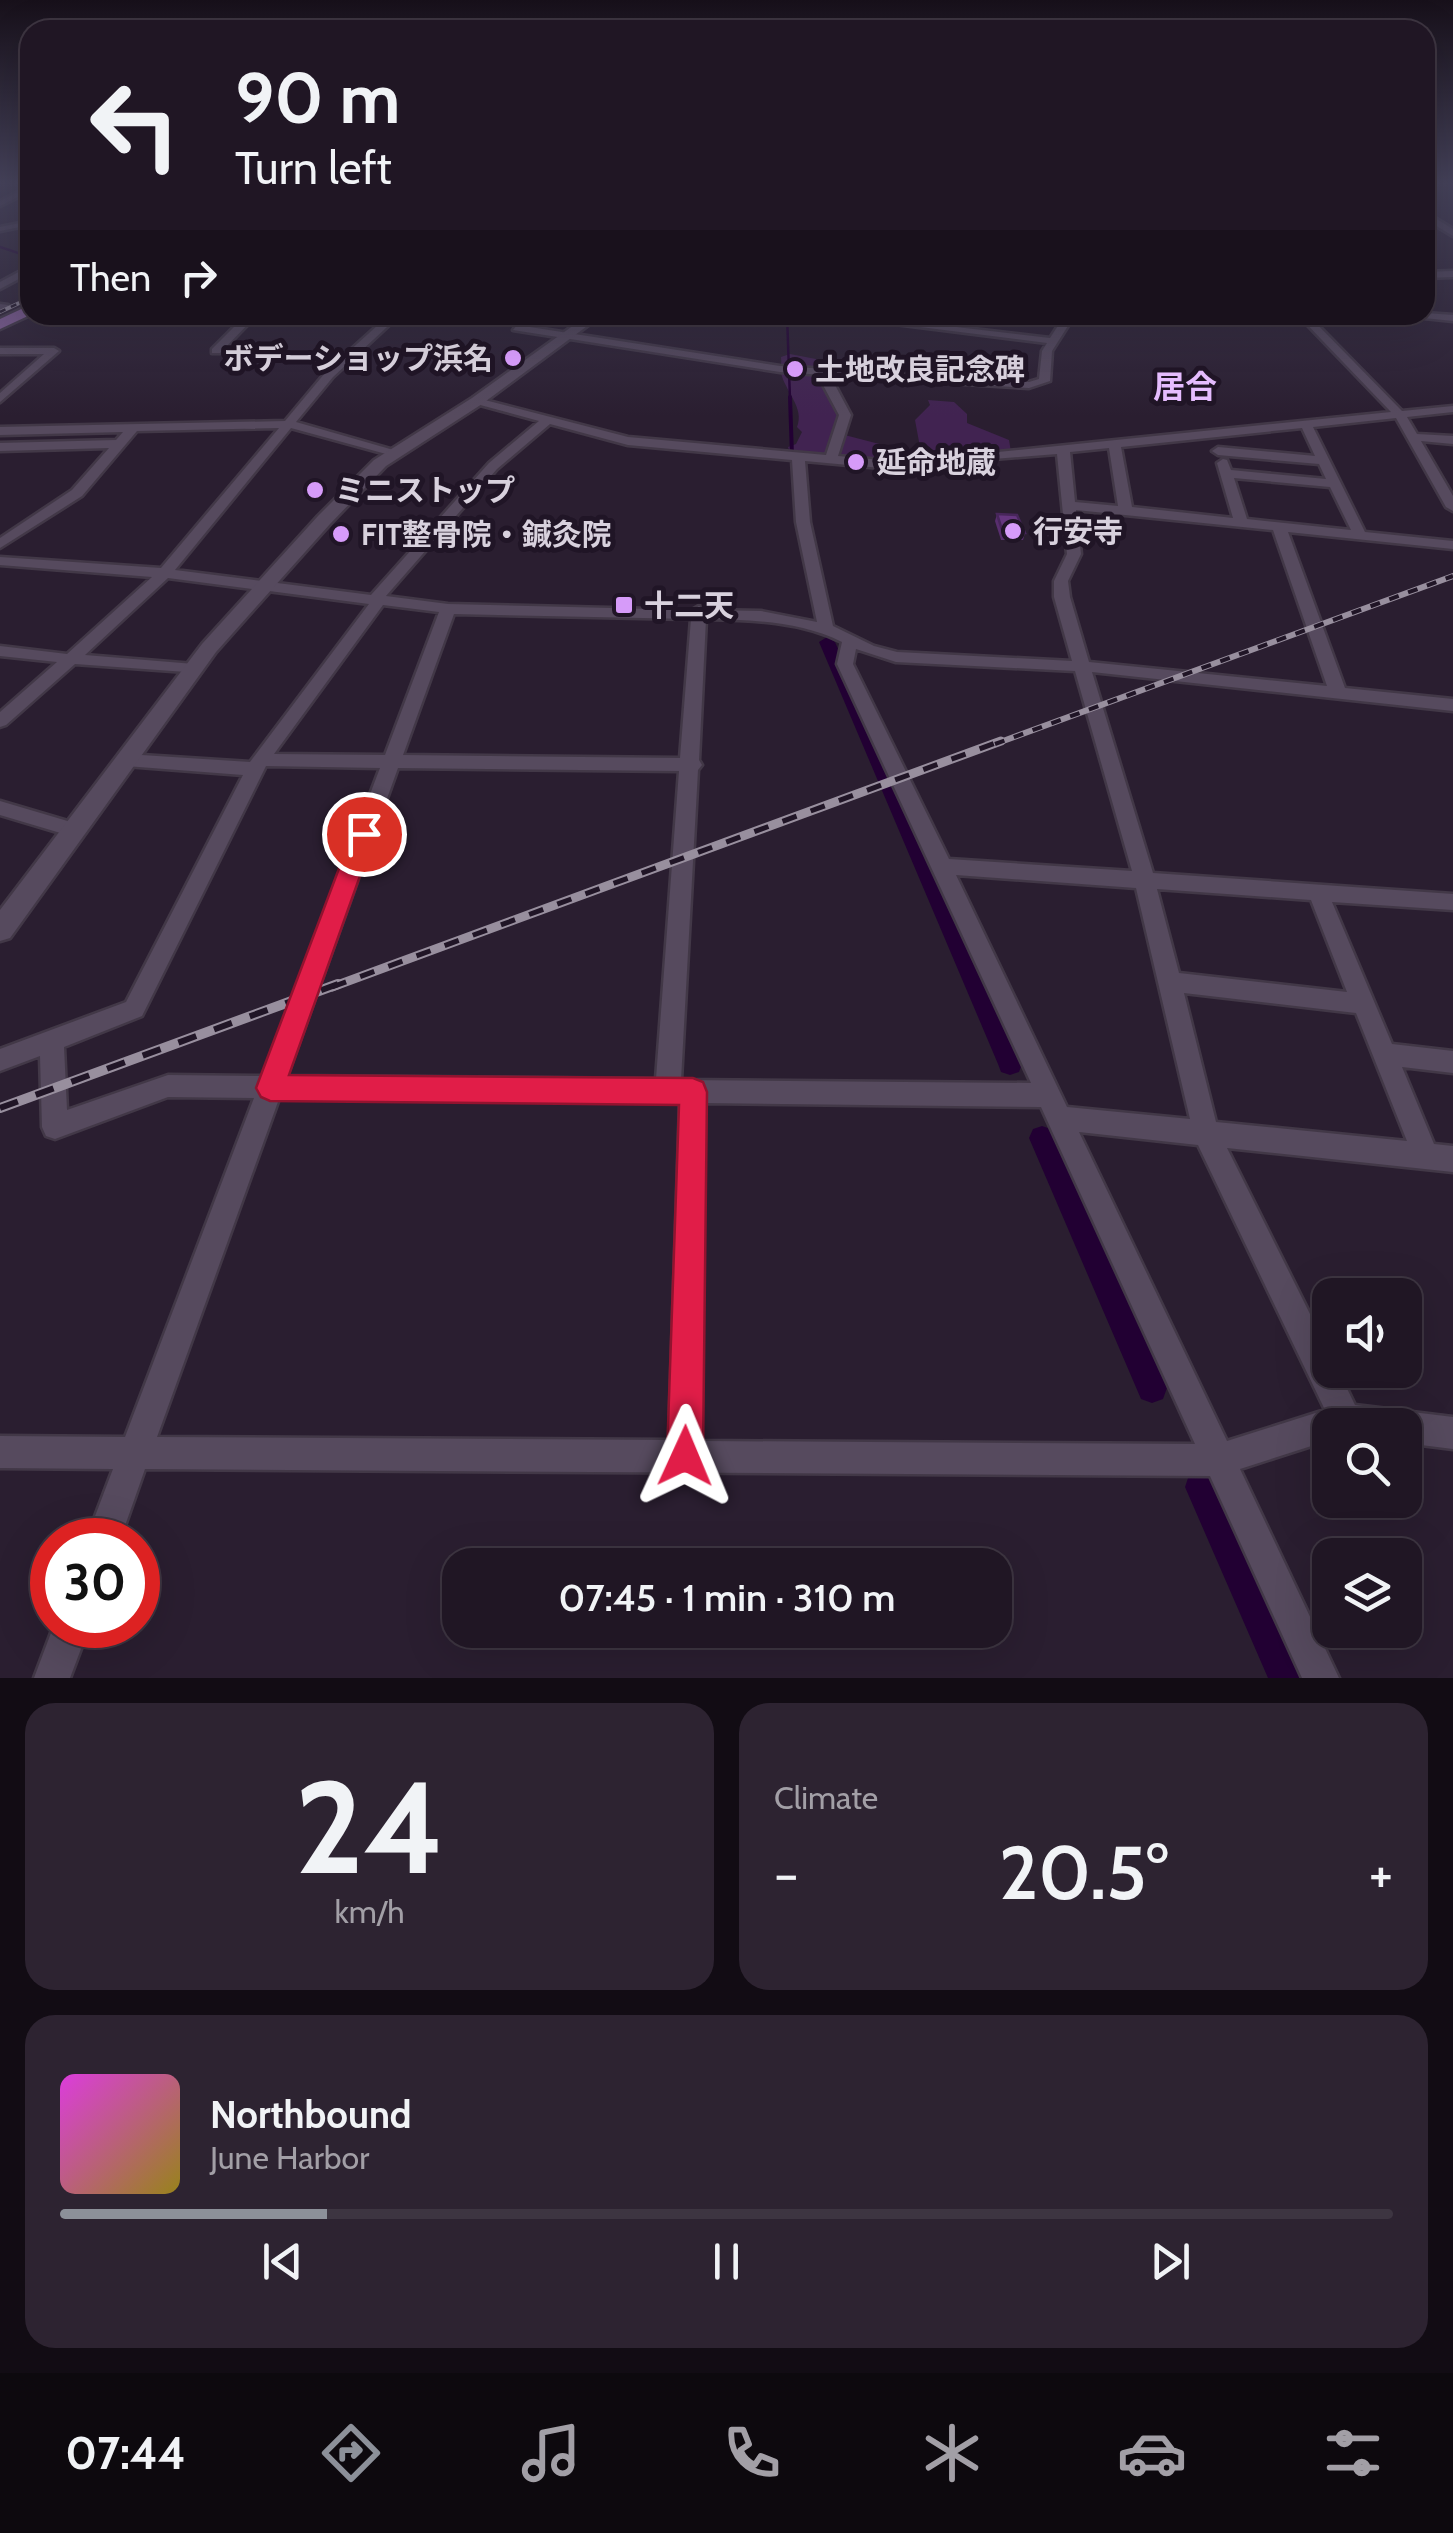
<!DOCTYPE html>
<meta charset="utf-8">
<style>
body{margin:0;font-family:Cabin,"Noto Sans JP",sans-serif;background:#2d2331;color:#f1f3f6;height:100vh;display:flex;flex-direction:column;font-size:38px;white-space:nowrap}
*{box-sizing:border-box;margin:0}
p{font-size:32px;color:#a29fa6}
.icon{flex:none;width:55px;height:55px;fill:none;stroke:currentColor;stroke-width:2;stroke-linecap:round;stroke-linejoin:round}
.map{position:relative;height:1678px;overflow:hidden}
.panel{display:flex;flex-direction:column;gap:25px;padding:25px;background:#120c14;flex:1}
.panel>*{flex:none}
.banner{position:absolute;left:20px;top:20px;width:1415px;height:305px;border-radius:30px;box-shadow:0 10px 40px #0002,0 0 0 2px #3d3541;background:#201624;color:#f1f3f6;overflow:hidden}
.tools{position:absolute;left:1312px;top:1278px;display:grid;gap:20px}
.tools a{display:grid;place-items:center;width:110px;height:110px;border-radius:20px;background:#201624;box-shadow:0 10px 40px #0002,0 0 0 2px #3d3541;font-size:50px}
.speed{position:absolute;left:30px;top:1518px;display:flex;gap:20px;font-size:50px;font-weight:700;text-align:center}
.speed>*{display:grid;place-content:center;width:130px;height:130px;border-radius:50%;background:#201624;box-shadow:0 10px 40px #0002,0 0 0 2px #3d3541;line-height:1}
.speed .limit{border:15px solid #d22;background:#fff;color:#111}
.pin{position:absolute;display:grid;place-items:center;width:85px;height:85px;color:#fff;margin:-42px;border:5px solid #fff;border-radius:50%;box-shadow:0 2px 10px #0007}
.me{position:absolute;width:110px;margin:-55px;rotate:1deg;stroke-linejoin:round;filter:drop-shadow(0 0 8px #0008)}
.turn{display:flex;align-items:center;gap:35px;height:210px;padding:0 50px;font-size:45px}
.turn .icon{width:130px;height:130px;stroke-width:2.5}
.turn b{display:block;font-size:70px;line-height:85px}
.then{display:flex;align-items:center;height:95px;padding:0 50px;background:#0003;gap:20px;font-size:38px}
.big{font-size:75px;font-weight:600;line-height:1.1}
.panel .widget{flex:1;display:flex;flex-direction:column;justify-content:center;gap:15px;min-width:0;padding:0 35px;border-radius:30px;background:#2d2331}
.panel .dial{align-items:center;gap:0}
.dial b{font-size:130px;line-height:1}
.song{display:flex;align-items:center;gap:30px}
.cover{width:120px;height:120px;border-radius:15px;background:linear-gradient(135deg,hsl(300 70% 55%),hsl(50 70% 35%))}
.played{height:10px;border-radius:5px;background:linear-gradient(90deg,#8c9099 20%,#3d3541 20%)}
.keys{display:flex;justify-content:space-around;direction:ltr}
.heat{display:flex;justify-content:space-between;align-items:center;font-size:55px;direction:ltr}
.panel .tiles{flex:1;display:grid;gap:25px;grid-template-columns:1fr 1fr}
.widget:last-child{grid-column:span 2}
.trip{position:absolute;left:442px;top:1548px;width:570px;height:100px;border-radius:30px;background:#201624;box-shadow:0 10px 40px #0002,0 0 0 2px #3d3541;font-weight:600;line-height:100px;text-align:center}
.tab-bar{display:flex;height:160px;justify-content:space-around;align-items:center;background:#0d090e;color:#a29fa6}
.tab-bar .icon{width:70px;height:70px}
.tab-bar .on{color:#8c9099}
.tab-bar b{font-size:45px;color:#f1f3f6}
.map>svg:first-child{display:block}
</style>
<div class="map">
<svg width="1453" height="1678" viewBox="0 0 1453 1678">
<rect width="100%" height="100%" fill="#2a1e30"/>
<path fill="#412351" d="M790,354L847,365L823,380L827,392L841,406L837,433L887,446L894,450L895,460L791,455L788,447L796,444L802,432L797,427C805,408 785,391 781,373C780,368 782,363 781,357Z
M928,400L954,402L967,414V423L1009,440L1011,452L922,458L915,420L930,405Z"/>
<g fill="none" stroke-linecap="round" stroke-linejoin="round">
<path stroke="#203" stroke-width="2.5" d="M0,247L30,257
M787,315L790,399"/>
<path stroke="#203" stroke-width="4" d="M790,397L792,456"/>
<path fill="#203" fill-rule="evenodd" d="M827,637L835,642L1022,1064L1019,1072L1010,1075L1001,1072L998,1064L819,642Z
M1042,1126L1051,1129L1163,1377L1167,1388L1163,1399L1152,1403L1141,1399L1029,1138L1033,1129Z
M1201,1471L1213,1475L1305,1678H1268L1185,1487L1189,1475Z"/>
<defs>
<path id="minor" d="M30,186V191L0,206V201Z
M30,221V225L0,231V227Z
M30,266V273L0,289V282Z
M1453,271V277L1425,278V272Z
M0,304L8,305L10,307L0,310Z
M1425,313L1453,315V321L1395,315Z
M246,315H257L220,353H212V349Z
M389,315H400L333,377L296,422L397,451V457L291,428L175,570L371,595L489,463L539,421L473,403L471,401L477,398L628,437L826,455L839,415L823,385L824,375L780,372L513,330L517,325L780,366L1029,382L1039,379L1042,351L1047,343L824,315H854L1050,338L1063,318H1026L1021,315H1122L1117,318H1073L1052,351L1050,381L1029,388L834,376L835,385L851,415L838,456L881,460L998,452L1391,412L1298,315H1308L1402,411L1453,406V412L1407,417L1417,434L1453,436V444L1421,441L1453,496V511L1446,507L1396,418L1313,427L1365,532L1453,541V549L1288,532L1345,688L1453,699V711L1092,672L1153,873L1453,894V910L1332,902L1392,1044L1453,1051V1073L1402,1067L1434,1144L1453,1146V1172L1227,1148L1330,1354V1370H1338L1355,1405L1453,1417V1449L1405,1443V1425H1330V1440L1240,1469L1339,1678H1302L1210,1476L145,1469L120,1540H86L113,1469L0,1468V1436L125,1437L254,1098L168,1097L55,1139L46,1136L42,1127L40,1056L0,1071V1049L126,1002L243,775L126,766L117,760L126,754L250,762L369,604L168,578L85,655L194,664L202,669L200,673L75,664L6,725L0,727V712L57,662L0,656V646L67,654L152,577L0,565V557L161,568L279,428L137,431L82,496L0,548V538L72,490L109,448L0,451V443L116,440L123,432L0,435V427L285,421L325,373ZM550,424L628,445L792,460L796,522L817,622L761,611L706,610L699,606L692,610L448,604L386,596L497,469ZM1302,428L1315,456L1218,447L1212,451L1218,455L1319,464L1326,479L1231,470L1227,460L1223,459L1217,463L1233,518L1132,507L1121,447ZM1109,448L1118,506L1075,502L1070,452ZM1057,454L1067,554L1054,581V597L1072,661L897,652L874,646L833,626L810,522L805,461L881,468ZM1234,478L1330,487L1351,530L1247,519ZM1076,510L1273,530L1327,686L1089,662L1070,597L1068,581L1081,554ZM383,605L439,612L385,755L274,754ZM454,614L691,619L680,758L403,755ZM706,619C752,620 800,621 842,642L837,664L1031,1083L681,1080L698,770L702,765L699,760ZM856,649L896,662L1075,671L1132,871L949,859L853,664ZM266,766L380,768L263,1076L168,1075L67,1110L64,1047L142,1016ZM398,768L679,771L656,1079L287,1076ZM956,875L1136,888L1190,1119L1067,1107ZM1157,889L1311,900L1347,992L1179,973ZM1184,993L1356,1013L1407,1141L1216,1122ZM279,1099L680,1103L669,1440L157,1437ZM705,1103L1041,1107L1195,1444L701,1441ZM1079,1132L1198,1145L1325,1410L1227,1441Z
M0,348H54L59,351L0,402V393L44,354H0Z
M0,801L81,825L84,830L74,837L0,815Z
M54,1625H90L70,1678H34Z"/>
<path id="tertiary" d="M1425,212L1453,229V236L1425,219Z
M588,315H602L482,404L386,466L330,524L216,652L10,938L0,941V910L202,644L318,516L374,460L472,398Z"/>
<path id="primary" d="M30,305V315L0,329V319Z"/>
</defs>
<use href="#minor" stroke="#423847" stroke-width="5"/>
<use href="#tertiary" stroke="#423847" stroke-width="5"/>
<use href="#primary" stroke="#423847" stroke-width="5"/>
<use href="#minor" fill="#564a5e" fill-rule="evenodd"/>
<use href="#tertiary" fill="#564a5e" fill-rule="evenodd"/>
<use href="#primary" fill="#87619c" fill-rule="evenodd"/>
<defs>
<path id="rail-far3" d="M0,312L30,298"/>
<path id="rail-far2" d="M995,744L1453,576"/>
<path id="rail-far1" d="M332,987L1001,741"/>
<path id="rail" d="M0,1108L338,984"/>
</defs>
<use href="#rail-far3" stroke="#988f9e" stroke-width="4"/>
<use href="#rail-far2" stroke="#988f9e" stroke-width="6"/>
<use href="#rail-far1" stroke="#988f9e" stroke-width="9"/>
<use href="#rail" stroke="#988f9e" stroke-width="10"/>
<use href="#rail-far3" stroke="#201526" stroke-width="2.5" stroke-dasharray="6" stroke-linecap="butt"/>
<use href="#rail-far2" stroke="#201526" stroke-width="4" stroke-dasharray="10" stroke-linecap="butt"/>
<use href="#rail-far1" stroke="#201526" stroke-width="5" stroke-dasharray="15" stroke-linecap="butt"/>
<use href="#rail" stroke="#201526" stroke-width="6" stroke-dasharray="19" stroke-linecap="butt"/>
</g>
<path fill="#582e6e" d="M997,514L1025,533L1023,540H1001L995,521Z"/>
<path fill="#663680" stroke="#47265a" stroke-width="2.5" d="M997,514L1017,515L1025,533H1003Z"/>
<linearGradient id="sky" x2="0" y2="1"><stop stop-color="#17101a"/><stop offset="0.44" stop-color="#444159"/><stop offset="1" stop-color="#444159" stop-opacity="0"/></linearGradient>
<rect width="1453" height="416" fill="url(#sky)"/>
<path fill="#e11d48" stroke="#92132f" stroke-width="2.5" d="M364,825L375,834L289,1075L693,1078L703,1082L707,1092L703,1456L698,1469L685,1474L672,1469L667,1456L679,1105L270,1101L261,1097L256,1088L352,834Z"/>
<g fill="#d69bf9" stroke="#201526" stroke-width="4">
<circle cx="513" cy="358" r="10"/>
<circle cx="795" cy="369" r="10"/>
<circle cx="856" cy="462" r="10"/>
<circle cx="315" cy="490" r="10"/>
<circle cx="1013" cy="531" r="10"/>
<circle cx="341" cy="534" r="10"/>
<rect x="614" y="595" width="20" height="20" rx="5"/>
</g>
<g text-anchor="middle" dominant-baseline="central" stroke-width="10" stroke-linejoin="round" paint-order="stroke">
<g font-size="30" font-weight="bold" fill="#d8d1dd" stroke="#201526" text-anchor="start">
<text x="493" y="358" text-anchor="end">ボデーショップ浜名</text>
<text x="815" y="369">土地改良記念碑</text>
<text x="876" y="462">延命地蔵</text>
<text x="335" y="490">ミニストップ</text>
<text x="1033" y="531">行安寺</text>
<text x="361" y="534">FIT整骨院・鍼灸院</text>
<text x="644" y="605">十二天</text>
</g>
<g font-size="32" font-weight="bold" fill="#e5bcfe" stroke="#201526">
<text x="1185" y="386">居合</text>
</g>
</g>
</svg>
<div class="tools">
<a><svg class="icon" aria-label="sound" viewBox="0 0 24 24"><path d="M4 9h4l5-4v14l-5-4H4zM17 9q2 3 0 6"/></svg></a>
<a><svg class="icon" aria-label="search" viewBox="0 0 24 24"><circle cx="10" cy="10" r="6"/><path d="M15 15l6 6"/></svg></a>
<a><svg class="icon" aria-label="layers" viewBox="0 0 24 24"><path d="M12 4l9 5-9 5-9-5zM3 14l9 5 9-5"/></svg></a>
</div>
<div class="speed"><div class="limit">30</div></div>
<div class="pin" style="left:364px;top:834px;background:#d93025"><svg class="icon" aria-label="arrive" viewBox="0 0 24 24"><path d="M6 21V4h12l-3 4 3 4H6"/></svg></div>
<svg class="me" style="left:685px;top:1456px" viewBox="-20 -20 40 40"><path d="M0-17L14 15 0 8-14 15z" fill="#e11d48" stroke="#fff" stroke-width="4"/></svg>
<div class="trip">07:45 · 1 min · 310 m</div>
<div class="banner">
<div class="turn"><svg class="icon" aria-label="left" viewBox="0 0 24 24"><path d="M17 20v-9H6M10 6l-5 5 5 5"/></svg><div><b>90 m</b>Turn left</div></div>
<div class="then">Then<svg class="icon" aria-label="right" viewBox="0 0 24 24"><path d="M7 20v-9h11M14 6l5 5-5 5"/></svg></div>
</div>
</div>
<section class="panel">
<div class="tiles">
<div class="widget dial"><b>24</b><p>km/h</p></div>
<div class="widget"><p>Climate</p>
<div class="heat"><a>−</a><b class="big">20.5°</b><a>+</a></div>
</div>
<div class="widget">
<div class="song"><i class="cover"></i><div><b>Northbound</b><p>June Harbor</p></div></div>
<div class="played"></div>
<div class="keys"><svg class="icon" aria-label="previous" viewBox="0 0 24 24"><path d="M18 5L8 12l10 7zM5 5v14"/></svg><svg class="icon" aria-label="pause" viewBox="0 0 24 24"><path d="M8 5v14M16 5v14"/></svg><svg class="icon" aria-label="next" viewBox="0 0 24 24"><path d="M6 5l10 7-10 7zM19 5v14"/></svg></div>
</div>
</div>
</section>
<nav class="tab-bar">
<b>07:44</b>
<svg class="icon on" aria-label="directions" viewBox="0 0 24 24"><path d="M12 3l9 9-9 9-9-9zM9 14v-3h6M13 9l2 2-2 2"/></svg>
<svg class="icon" aria-label="music" viewBox="0 0 24 24"><path d="M9 18V5l10-2v13"/><circle cx="6" cy="18" r="3"/><circle cx="16" cy="16" r="3"/></svg>
<svg class="icon" aria-label="phone" viewBox="0 0 24 24"><path d="M5 4h4l2 5-3 2q2 4 5 5l2-3 5 2v4C11 20 4 13 5 4z"/></svg>
<svg class="icon" aria-label="climate" viewBox="0 0 24 24"><path d="M12 3v18M4 7l16 10M4 17L20 7"/></svg>
<svg class="icon" aria-label="car" viewBox="0 0 24 24"><path d="M5 17H2v-5l4-1 3-4h7l3 4 3 1v5h-3M9 17h6M6 11h13"/><circle cx="7" cy="17" r="2"/><circle cx="17" cy="17" r="2"/></svg>
<svg class="icon" aria-label="filters" viewBox="0 0 24 24"><path d="M4 7h16M4 17h16"/><circle cx="9" cy="7" r="2"/><circle cx="15" cy="17" r="2"/></svg>
</nav>
